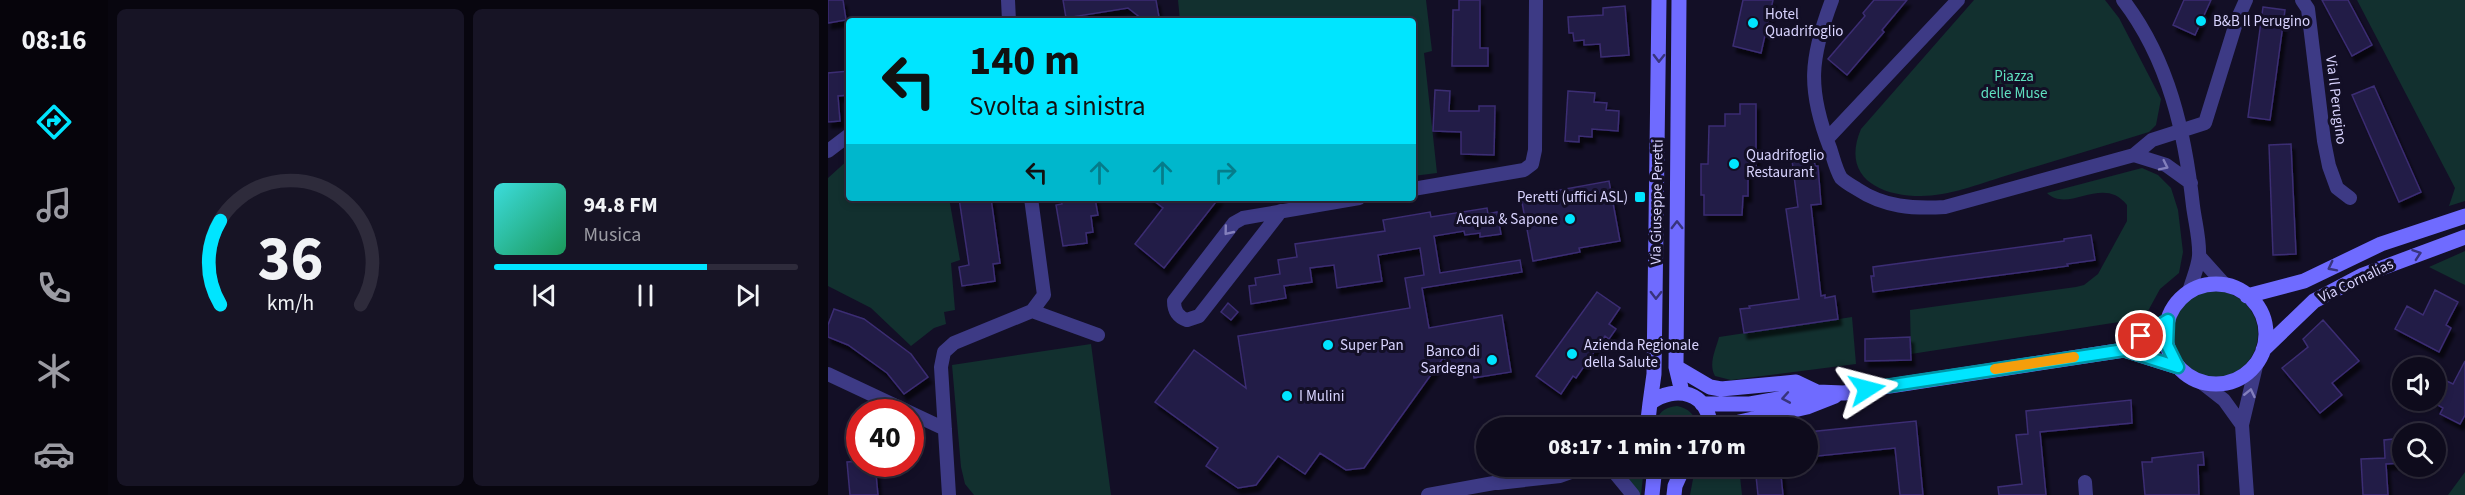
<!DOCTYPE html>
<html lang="it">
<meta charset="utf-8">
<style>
body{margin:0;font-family:"Source Sans 3",sans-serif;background:#171425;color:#f1f3f6;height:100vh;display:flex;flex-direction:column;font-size:22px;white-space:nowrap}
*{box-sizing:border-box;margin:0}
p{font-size:20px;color:#9b9ba3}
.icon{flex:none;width:33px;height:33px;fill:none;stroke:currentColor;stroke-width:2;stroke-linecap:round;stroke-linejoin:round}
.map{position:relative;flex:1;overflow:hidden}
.side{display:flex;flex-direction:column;gap:9px;padding:9px;background:#08060f;width:720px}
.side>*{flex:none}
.top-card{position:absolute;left:18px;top:18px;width:570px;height:183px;border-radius:6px;box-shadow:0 3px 9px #0003,0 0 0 2px #2e2b3b;background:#00e5ff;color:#111;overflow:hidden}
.tools{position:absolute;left:1564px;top:357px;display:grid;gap:12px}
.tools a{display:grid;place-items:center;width:54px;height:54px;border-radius:50%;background:#0e0b1c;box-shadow:0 3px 9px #0003,0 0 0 2px #2e2b3b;font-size:30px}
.speed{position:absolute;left:18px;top:399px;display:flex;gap:12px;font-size:30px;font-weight:700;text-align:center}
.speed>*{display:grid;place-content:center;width:78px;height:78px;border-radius:50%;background:#0e0b1c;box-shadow:0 3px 9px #0003,0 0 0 2px #2e2b3b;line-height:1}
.speed .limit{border:9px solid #d22;background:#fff;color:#111}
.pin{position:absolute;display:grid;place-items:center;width:51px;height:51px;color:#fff;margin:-26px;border:3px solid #fff;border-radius:50%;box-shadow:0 2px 6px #0007}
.me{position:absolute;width:66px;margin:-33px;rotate:81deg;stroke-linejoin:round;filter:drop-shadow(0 0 4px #0008)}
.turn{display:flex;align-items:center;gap:21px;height:126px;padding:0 24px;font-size:27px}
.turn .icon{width:78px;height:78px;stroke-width:2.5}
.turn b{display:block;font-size:42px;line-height:51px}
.lanes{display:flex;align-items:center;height:57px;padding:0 24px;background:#0003;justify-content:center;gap:30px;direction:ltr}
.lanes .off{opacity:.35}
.side .tile{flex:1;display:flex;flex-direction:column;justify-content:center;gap:9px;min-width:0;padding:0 21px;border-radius:9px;background:#171425}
.side .dial{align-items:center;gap:0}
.dial svg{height:156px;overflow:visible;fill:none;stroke:#2e2b3b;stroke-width:7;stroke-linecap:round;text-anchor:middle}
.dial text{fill:#f1f3f6;stroke:none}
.song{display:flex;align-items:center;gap:18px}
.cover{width:72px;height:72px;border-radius:9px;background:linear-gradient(135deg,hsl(180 70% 55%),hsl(150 70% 35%))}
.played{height:6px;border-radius:3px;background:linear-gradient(90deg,#00e5ff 70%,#2e2b3b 70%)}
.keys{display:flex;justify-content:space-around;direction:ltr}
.side .tiles{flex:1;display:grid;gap:9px;grid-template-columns:repeat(2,1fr)}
.trip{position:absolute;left:648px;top:417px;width:342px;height:60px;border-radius:30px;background:#0e0b1c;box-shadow:0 3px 9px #0003,0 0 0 2px #2e2b3b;font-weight:800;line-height:60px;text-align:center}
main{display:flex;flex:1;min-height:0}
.tab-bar{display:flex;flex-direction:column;width:108px;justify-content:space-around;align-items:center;background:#06040b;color:#9b9ba3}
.tab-bar .icon{width:42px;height:42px}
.tab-bar .active{color:#00e5ff}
.tab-bar b{font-size:27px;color:#f1f3f6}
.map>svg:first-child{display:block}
</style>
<main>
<nav class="tab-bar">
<b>08:16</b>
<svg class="icon active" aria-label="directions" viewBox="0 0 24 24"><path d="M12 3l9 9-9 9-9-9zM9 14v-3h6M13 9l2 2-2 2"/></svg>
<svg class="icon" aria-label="music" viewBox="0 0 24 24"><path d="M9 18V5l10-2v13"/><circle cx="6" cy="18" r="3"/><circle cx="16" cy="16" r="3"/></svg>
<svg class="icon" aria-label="phone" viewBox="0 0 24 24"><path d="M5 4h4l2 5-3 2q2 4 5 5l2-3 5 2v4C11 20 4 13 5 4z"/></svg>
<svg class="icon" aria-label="climate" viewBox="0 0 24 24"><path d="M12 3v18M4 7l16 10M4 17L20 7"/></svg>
<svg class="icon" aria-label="car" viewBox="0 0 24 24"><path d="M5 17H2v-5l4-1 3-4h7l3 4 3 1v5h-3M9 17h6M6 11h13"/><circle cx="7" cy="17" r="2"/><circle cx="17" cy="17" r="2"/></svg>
</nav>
<section class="side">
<div class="tiles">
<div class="tile dial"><svg viewBox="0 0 100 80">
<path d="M14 69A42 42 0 1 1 86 69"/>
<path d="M14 69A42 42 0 0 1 14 26" stroke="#00e5ff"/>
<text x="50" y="56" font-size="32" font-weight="700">36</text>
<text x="50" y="72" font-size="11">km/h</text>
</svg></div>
<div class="tile">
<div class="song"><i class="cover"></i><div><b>94.8 FM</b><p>Musica</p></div></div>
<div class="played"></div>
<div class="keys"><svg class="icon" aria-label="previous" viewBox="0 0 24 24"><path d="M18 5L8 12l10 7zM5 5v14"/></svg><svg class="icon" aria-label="pause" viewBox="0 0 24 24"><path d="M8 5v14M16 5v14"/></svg><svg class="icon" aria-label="next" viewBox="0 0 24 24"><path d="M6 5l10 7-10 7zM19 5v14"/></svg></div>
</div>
</div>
</section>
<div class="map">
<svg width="1637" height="495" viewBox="0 0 1637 495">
<defs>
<filter id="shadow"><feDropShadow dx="3.5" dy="6" stdDeviation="1.5" flood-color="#0009"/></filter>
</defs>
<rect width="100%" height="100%" fill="#130f26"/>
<path fill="#12302f" d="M350,0H598L604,51L596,53L609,173L585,176V21H352Z
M1146,0H1277L1291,18L1333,99L1328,125L1321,132C1273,147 1225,161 1177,176C1151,184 1121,196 1093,196C1050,196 1013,176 1033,129Z
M1529,0H1637V201L1621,206L1627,188Z
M21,159V198H121L132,260L123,263L127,310L116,312L118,324L106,328L83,346L43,308L0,286V178Z
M1314,168L1330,175L1343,188L1350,210L1355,252L1351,273L1332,289L1320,311L1304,320L1083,354L1082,310L1248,287L1256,285L1270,274L1299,221V205C1275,174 1241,214 1219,193Z
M1637,251V285L1601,267Z
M1344 334a43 43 0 1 1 86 0a43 43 0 1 1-86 0Z
M1024,317L1028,364L903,380L887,376C880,364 888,349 891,337Z
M263,344L283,495H146L137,484L133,467L124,365Z
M849,406C860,408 868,415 869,427H827C829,414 835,407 849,406Z
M886,466L911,467L914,495H862L865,479Z
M788,467H816L813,495H810L800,478Z
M1637,472V495H1620Z"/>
<path fill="#241b47" stroke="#3b2d73" stroke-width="1.5" filter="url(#shadow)" d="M0,0H15L18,20L0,23Z
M235,0H328L331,17L314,19L300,8L238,18Z
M631,0H652V48H660V66H624L625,10H631Z
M915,0H945L933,53L905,46Z
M1046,0H1079L1054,30L1056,32L1019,75L1000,59L1037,16L1035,13Z
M1356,0H1383L1367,35L1345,25Z
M1494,0H1520L1544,45L1524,56Z
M797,6L801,55L773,57L772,44L756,45V40L746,41L745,33H741L740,17L775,15V8Z
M1435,7L1457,10L1442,120L1420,117Z
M21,71V95L10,96L12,121L0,122V73Z
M1546,86L1593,192L1571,202L1524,95Z
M607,90L622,91L621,111H651V106H667L666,155L633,154V132L605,131Z
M740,91L767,93L766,102L779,103L778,110L791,111L790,131L764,129V137L751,136V142L737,141Z
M912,104H928V166H920V196H915L914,215H876V195H873V164H880L881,126H897V114H912Z
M1463,144L1468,254L1445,255L1441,145Z
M986,157L987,166H990L993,204L983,205L993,296L997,295V298L1007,296L1010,319L916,333L912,309L922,308L921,306L971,299L958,209L970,207L964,160Z
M781,181L792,241L751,248L752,252L705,261L693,197Z
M131,198H163L172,263L165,264L167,281L134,286L131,267L141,265Z
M233,198H267L270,215L263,216L265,232L258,233L259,243L235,246L228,205L234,204Z
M322,198H391L336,268L307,244L335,208Z
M659,208L660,214L669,212L673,234L652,237V233L637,235L636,231L606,236L612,273L692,260L694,272L594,288L601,328L674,315L683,372L646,378L644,365L629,368L615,358L536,468L518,470L492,453L477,474L450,456L428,485L410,488L378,466L390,448L327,402L366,350L418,388L410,336L582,308L577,278L596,275L592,248L550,255L554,281L509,288L506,265L482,268L484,282L456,286L458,298L423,304L421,286L428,285L427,278L452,274L450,260L469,257L467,244L557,231L555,220L602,212L603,217Z
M1263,235L1267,260L1239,264L1240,266L1045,292L1043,276H1046L1045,267L1236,241V239Z
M1607,290L1630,302L1618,325L1623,328L1611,352L1567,329L1579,306L1595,315Z
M769,292L792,308L781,324L788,329L781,339L777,336L748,378L745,376L733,394L708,376Z
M400,303L410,312L403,320L393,312Z
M6,309L36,319L83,354L100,377L76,394L59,373L20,345L0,337V325Z
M1495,320L1531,361L1504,383L1514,395L1492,413L1454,368L1480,347L1475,339Z
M1082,337L1083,360L1037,361V339Z
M1637,361V415L1632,424L1612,414L1615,408L1608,404V376L1625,384Z
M1303,400L1304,423L1212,432L1218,495H1171L1170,487L1194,484L1188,435L1200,434L1198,411Z
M1088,421L1095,495H1072L1067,448L980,457V432Z
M1575,438V463L1558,464L1560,495H1535L1533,459L1557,458L1556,440Z
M1375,452L1376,465H1370L1371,495H1317L1314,462H1324V458Z
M32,461V464H47L50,495H22L19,462Z
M927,466H952L955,495H930Z"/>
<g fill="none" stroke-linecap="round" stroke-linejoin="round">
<path stroke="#3d3a85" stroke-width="14" d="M180,0L181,21
M1004,0C982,58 979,89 1002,148C1005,157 1008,170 1013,178C1017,182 1024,186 1029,189C1056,207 1085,209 1117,207L1306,155L1324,140L1377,123L1409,20L1418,0
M1295,0C1341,60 1357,133 1365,206C1367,222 1372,240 1371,256C1370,268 1364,280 1361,292
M1474,0L1480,9L1496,141L1501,166L1509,188L1522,198
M999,139L1130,0
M0,151L21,135
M1306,155L1338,165L1363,183
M585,189L696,170L704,164L707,150L708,0
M453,211L371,316L359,320C350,317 346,311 346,301L406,223L415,218L531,198
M1371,256L1397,285
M204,311L270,335
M0,374L117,429
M1373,382L1396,400L1414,425
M1257,482L1258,495
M670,483L732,476L757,467H773L787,473L805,495
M121,495L113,367L116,352L126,343L204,311L216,295L203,198
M600,495L677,481
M1419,495L1414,425L1429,362"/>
<path stroke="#6f6bff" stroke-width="15" d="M851,0L848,367L854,392
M1338 334a50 50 0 1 1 100 0a50 50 0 1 1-100 0Z
M1419,296L1476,281L1553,244L1637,216
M1296,350L1340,320
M1435,350L1486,301L1535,275L1637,237
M848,367L882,387L893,389L968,382L989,392
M822,403L826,374L831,0
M874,404H922L989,392L1016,393L1296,350L1350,367
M814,428L813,424L820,420L822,403C847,384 882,392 882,428
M893,428L898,425L979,407L1007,396
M824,495L827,466
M846,495L847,486L856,466"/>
</g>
<defs><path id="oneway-chevron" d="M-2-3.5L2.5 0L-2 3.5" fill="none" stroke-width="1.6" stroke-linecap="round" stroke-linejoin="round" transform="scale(1.5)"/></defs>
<g stroke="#38347d">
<use href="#oneway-chevron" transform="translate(831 58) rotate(91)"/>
<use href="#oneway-chevron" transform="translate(849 225) rotate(-90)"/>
<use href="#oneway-chevron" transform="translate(1589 254) rotate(-19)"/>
<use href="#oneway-chevron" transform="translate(1504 267) rotate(153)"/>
<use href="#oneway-chevron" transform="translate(828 295) rotate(91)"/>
<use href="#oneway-chevron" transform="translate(958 398) rotate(170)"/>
</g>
<g stroke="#837fbc">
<use href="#oneway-chevron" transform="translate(1336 166) rotate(26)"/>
<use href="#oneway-chevron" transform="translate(400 231) rotate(129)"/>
<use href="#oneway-chevron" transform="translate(1422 393) rotate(-77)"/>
</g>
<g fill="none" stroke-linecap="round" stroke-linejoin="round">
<defs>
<path id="route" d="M1039,389L1296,350L1350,367L1339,345L1340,320L1313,336"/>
</defs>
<use href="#route" stroke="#0095a6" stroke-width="15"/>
<use href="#route" stroke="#00e5ff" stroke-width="10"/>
<path stroke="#f59e0b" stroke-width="10" d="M1167,369L1246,357"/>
</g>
<g fill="#00e5ff" stroke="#130f26" stroke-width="2">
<circle cx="1373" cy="21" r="6"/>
<circle cx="925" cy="23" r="6"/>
<circle cx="906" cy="164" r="6"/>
<rect x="806" y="191" width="12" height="12" rx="3"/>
<circle cx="742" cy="219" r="6"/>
<circle cx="500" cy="345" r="6"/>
<circle cx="744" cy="354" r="6"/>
<circle cx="664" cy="360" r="6"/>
<circle cx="459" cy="396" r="6"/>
</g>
<g text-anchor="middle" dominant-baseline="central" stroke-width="6" stroke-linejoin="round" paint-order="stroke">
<g font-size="15" fill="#d9d4ff" stroke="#130f26" text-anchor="start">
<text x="937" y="14">Hotel<tspan x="937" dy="17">Quadrifoglio</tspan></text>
<text x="1385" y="21">B&amp;B Il Perugino</text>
<text x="918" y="155">Quadrifoglio<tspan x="918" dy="17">Restaurant</tspan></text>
<text x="800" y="197" text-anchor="end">Peretti (uffici ASL)</text>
<text x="730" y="219" text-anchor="end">Acqua &amp; Sapone</text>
<text x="512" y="345">Super Pan</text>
<text x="756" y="345">Azienda Regionale<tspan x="756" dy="17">della Salute</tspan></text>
<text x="652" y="351" text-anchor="end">Banco di<tspan x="652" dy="17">Sardegna</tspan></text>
<text x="471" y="396">I Mulini</text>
</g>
<g font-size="15" fill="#5fe0c0" stroke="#130f26">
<text x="1186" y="76">Piazza<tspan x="1186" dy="17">delle Muse</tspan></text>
</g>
<g font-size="15" fill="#d9d4ff" stroke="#130f26">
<text transform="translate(1508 100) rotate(83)">Via Il Perugino</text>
<text transform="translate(829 202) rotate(-89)">Via Giuseppe Peretti</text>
<text transform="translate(1528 281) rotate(-26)">Via Cornalias</text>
</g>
</g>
</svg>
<div class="tools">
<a><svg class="icon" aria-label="sound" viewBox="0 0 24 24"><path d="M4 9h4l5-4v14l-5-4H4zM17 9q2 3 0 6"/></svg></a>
<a><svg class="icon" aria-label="search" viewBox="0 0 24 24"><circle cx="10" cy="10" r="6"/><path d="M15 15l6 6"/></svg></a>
</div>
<div class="speed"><div class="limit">40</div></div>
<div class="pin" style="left:1313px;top:336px;background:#d93025"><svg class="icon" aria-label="arrive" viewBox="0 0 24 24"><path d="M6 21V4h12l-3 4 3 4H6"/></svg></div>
<svg class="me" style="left:1039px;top:389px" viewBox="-20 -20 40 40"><path d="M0-17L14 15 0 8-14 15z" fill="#00e5ff" stroke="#fff" stroke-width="4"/></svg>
<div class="trip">08:17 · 1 min · 170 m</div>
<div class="top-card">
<div class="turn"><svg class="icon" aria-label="left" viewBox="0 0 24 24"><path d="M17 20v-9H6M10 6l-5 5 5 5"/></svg><div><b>140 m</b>Svolta a sinistra</div></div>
<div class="lanes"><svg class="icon" aria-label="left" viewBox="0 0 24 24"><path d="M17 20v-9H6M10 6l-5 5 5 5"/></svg><svg class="icon off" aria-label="ahead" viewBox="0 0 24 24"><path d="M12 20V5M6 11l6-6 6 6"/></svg><svg class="icon off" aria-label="ahead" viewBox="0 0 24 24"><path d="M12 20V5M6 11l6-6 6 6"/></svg><svg class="icon off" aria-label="right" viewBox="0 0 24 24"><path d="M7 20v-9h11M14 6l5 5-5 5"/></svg></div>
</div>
</div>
</main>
